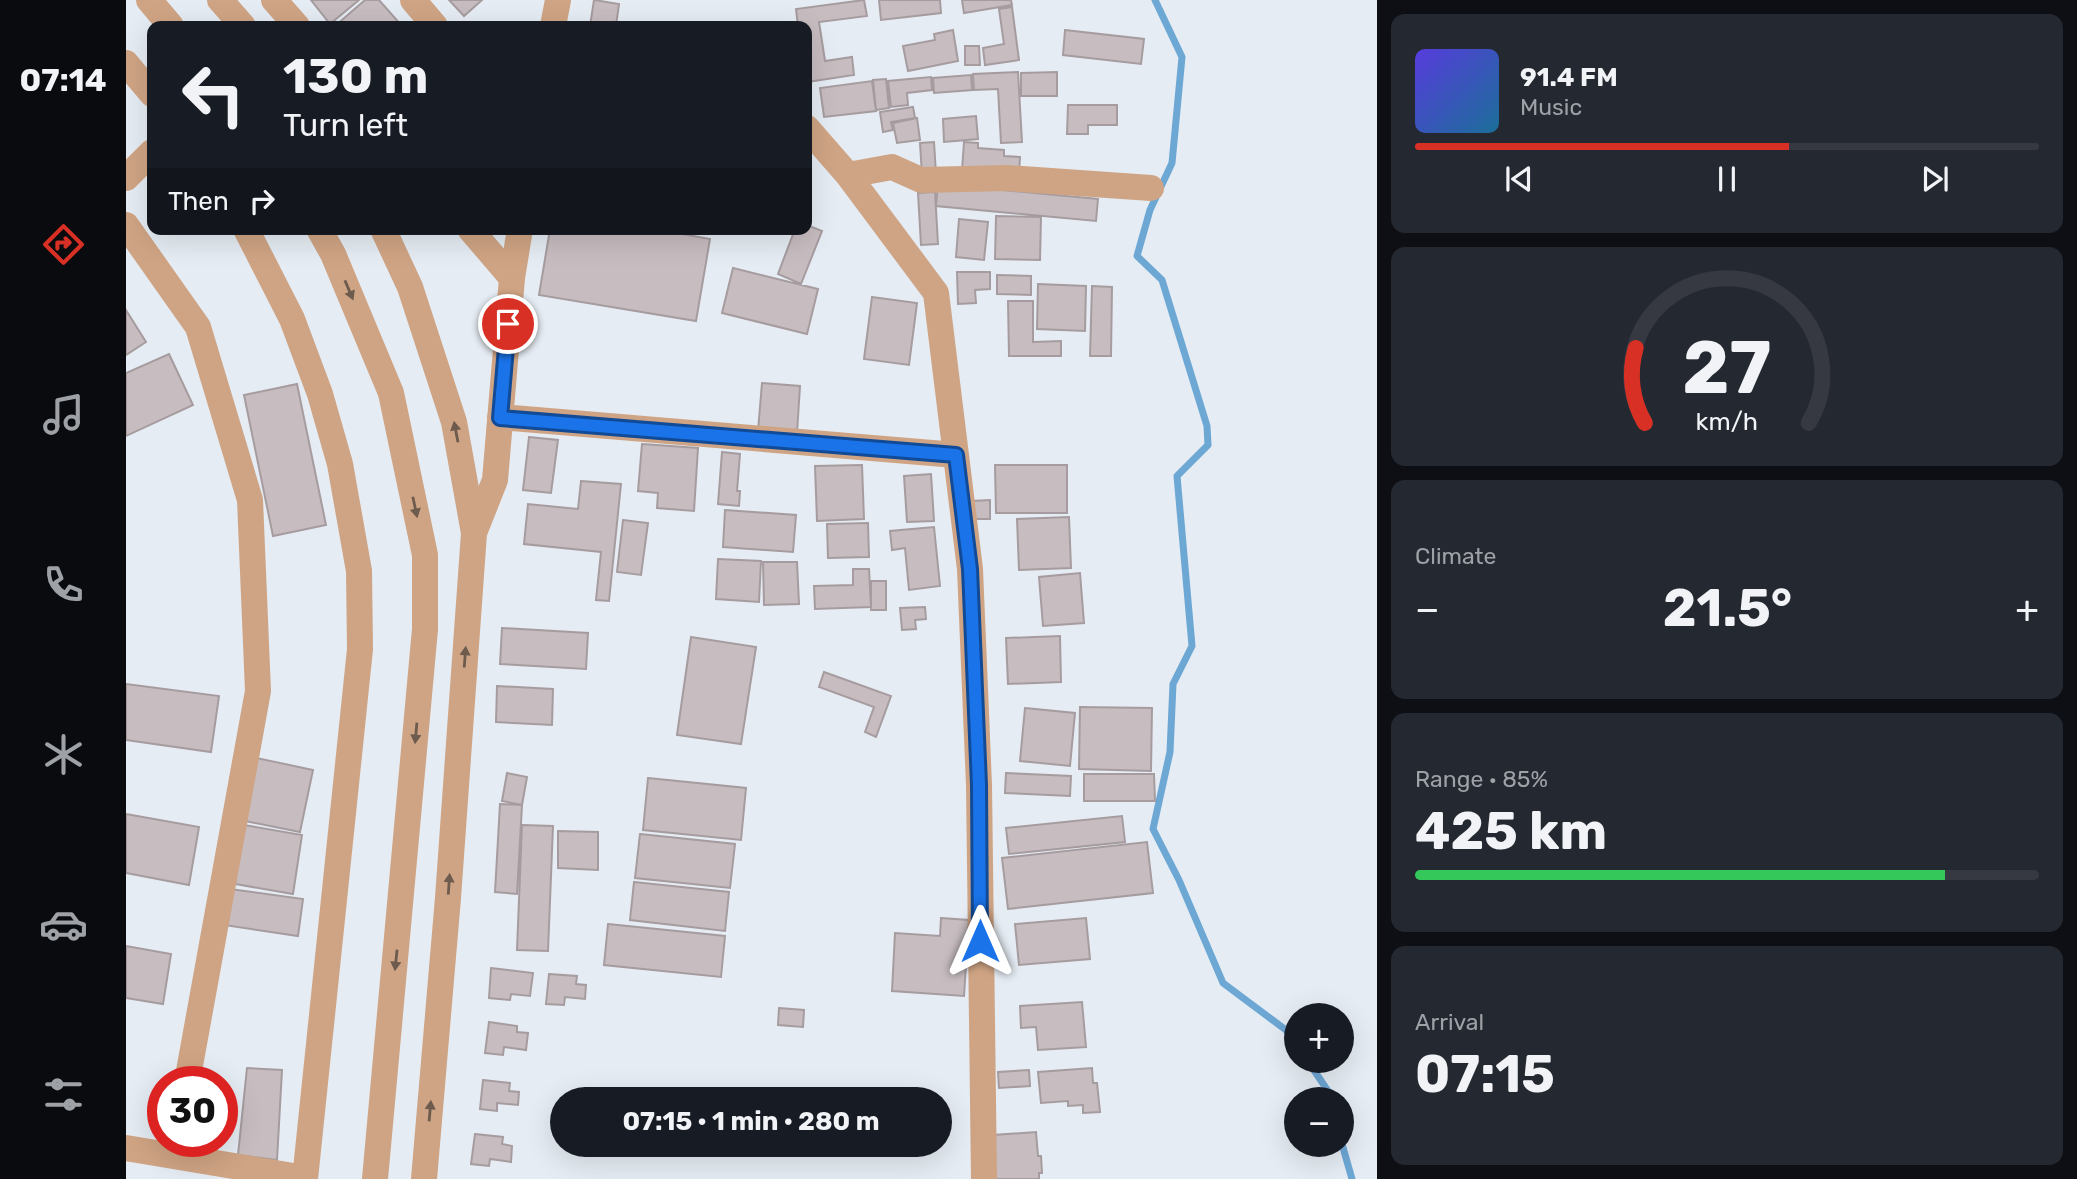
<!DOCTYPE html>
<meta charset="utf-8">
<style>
body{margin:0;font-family:Rubik,sans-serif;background:#242831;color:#f1f3f6;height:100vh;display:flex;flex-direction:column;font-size:26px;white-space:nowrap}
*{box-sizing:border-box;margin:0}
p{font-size:23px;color:#9ea1a6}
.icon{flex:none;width:38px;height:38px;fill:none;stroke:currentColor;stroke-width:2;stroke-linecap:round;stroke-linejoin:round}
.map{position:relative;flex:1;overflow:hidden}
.panel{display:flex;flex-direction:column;gap:14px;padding:14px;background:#0d0f14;width:700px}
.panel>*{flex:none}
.hud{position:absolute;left:21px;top:21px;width:665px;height:214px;border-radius:14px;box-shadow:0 7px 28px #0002;background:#171b24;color:#f1f3f6;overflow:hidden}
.controls{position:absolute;left:1158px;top:1003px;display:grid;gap:14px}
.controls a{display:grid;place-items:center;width:70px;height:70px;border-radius:50%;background:#171b24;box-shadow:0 7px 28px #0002;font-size:35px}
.speed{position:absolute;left:21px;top:1066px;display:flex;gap:14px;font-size:35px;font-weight:700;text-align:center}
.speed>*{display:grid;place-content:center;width:91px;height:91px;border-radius:50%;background:#171b24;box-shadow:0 7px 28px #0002;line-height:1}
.speed .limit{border:10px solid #d22;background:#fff;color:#111}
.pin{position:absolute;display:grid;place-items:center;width:60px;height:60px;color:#fff;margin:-30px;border:4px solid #fff;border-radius:50%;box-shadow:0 2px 7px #0007}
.me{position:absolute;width:77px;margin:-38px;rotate:0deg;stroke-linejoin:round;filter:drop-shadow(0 0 5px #0008)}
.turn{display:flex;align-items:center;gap:24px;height:147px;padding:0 21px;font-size:32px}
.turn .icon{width:91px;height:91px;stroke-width:2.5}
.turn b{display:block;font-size:49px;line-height:60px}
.then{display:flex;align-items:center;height:66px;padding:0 21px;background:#0003;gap:14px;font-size:26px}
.big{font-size:52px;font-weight:700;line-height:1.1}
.panel .tile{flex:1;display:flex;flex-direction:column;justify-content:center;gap:10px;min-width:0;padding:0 24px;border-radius:14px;background:#242831}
.panel .dial{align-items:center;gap:0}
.dial svg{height:182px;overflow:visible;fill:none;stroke:#363941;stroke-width:7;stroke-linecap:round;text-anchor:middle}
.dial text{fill:#f1f3f6;stroke:none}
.song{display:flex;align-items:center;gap:21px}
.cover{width:84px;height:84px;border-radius:10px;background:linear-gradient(135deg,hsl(250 70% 55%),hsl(200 70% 35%))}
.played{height:7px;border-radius:4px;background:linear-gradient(90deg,#d93025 60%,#363941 60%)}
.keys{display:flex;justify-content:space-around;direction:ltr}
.heat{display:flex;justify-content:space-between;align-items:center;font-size:38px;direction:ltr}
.charge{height:10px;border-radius:5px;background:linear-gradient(90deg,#34c759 85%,#363941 0)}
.trip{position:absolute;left:424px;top:1087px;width:402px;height:70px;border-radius:35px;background:#171b24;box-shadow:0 7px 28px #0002;font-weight:700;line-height:70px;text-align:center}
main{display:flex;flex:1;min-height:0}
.dock{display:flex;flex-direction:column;width:126px;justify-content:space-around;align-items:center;background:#090b0e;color:#9ea1a6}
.dock .icon{width:49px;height:49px}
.dock .selected{color:#d93025}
.dock b{font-size:32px;color:#f1f3f6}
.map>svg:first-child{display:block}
</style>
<main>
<nav class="dock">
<b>07:14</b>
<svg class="icon selected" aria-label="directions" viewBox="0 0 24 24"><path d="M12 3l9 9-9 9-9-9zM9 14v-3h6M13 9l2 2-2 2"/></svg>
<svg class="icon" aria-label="music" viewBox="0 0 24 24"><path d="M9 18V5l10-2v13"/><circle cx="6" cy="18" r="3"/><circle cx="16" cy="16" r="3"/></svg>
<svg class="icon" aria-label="phone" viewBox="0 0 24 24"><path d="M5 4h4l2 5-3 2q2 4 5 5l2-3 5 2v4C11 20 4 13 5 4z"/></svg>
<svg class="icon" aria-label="climate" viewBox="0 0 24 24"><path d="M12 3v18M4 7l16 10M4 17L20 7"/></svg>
<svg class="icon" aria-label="car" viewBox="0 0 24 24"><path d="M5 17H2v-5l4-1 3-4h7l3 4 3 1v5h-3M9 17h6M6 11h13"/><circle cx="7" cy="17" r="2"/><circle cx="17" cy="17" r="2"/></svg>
<svg class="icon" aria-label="filters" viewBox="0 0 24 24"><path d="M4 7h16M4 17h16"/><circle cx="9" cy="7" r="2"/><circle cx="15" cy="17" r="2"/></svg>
</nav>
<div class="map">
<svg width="1251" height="1179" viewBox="0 0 1251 1179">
<rect width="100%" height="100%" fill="#e5ecf3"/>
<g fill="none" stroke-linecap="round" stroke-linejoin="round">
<path stroke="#6da7d4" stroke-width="7" d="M1029,0L1056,57L1046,163L1024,210L1011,256L1036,280L1081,426L1082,445L1051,476L1066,646L1047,684L1044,752L1027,829L1053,880L1097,983L1160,1030L1171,1045
M1181,1060L1202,1091L1204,1099
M1216,1144L1226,1179"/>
</g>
<path fill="#c7bdc0" stroke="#a69c9f" stroke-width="2" d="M185,0H233L204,24Z
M239,0H253L276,26H209Z
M323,0H356L338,16Z
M468,0L493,4L490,26H464Z
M738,0L741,16L693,22L699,61L726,57L728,75L681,82V26H672L670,9Z
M753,0H814L815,13L755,20Z
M836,0H885L886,5L838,13Z
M886,7L893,60L859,65L857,48L878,44L873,9Z
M827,30L832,61L782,71L777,46L809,40L808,34Z
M939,30L1018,39L1015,64L937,55Z
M839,46H853L854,65H839Z
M892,72L896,142L875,143L872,89L848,90L847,74Z
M931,72V96H895V73Z
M845,75L846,90L808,93L807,78Z
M805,77L806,90L781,93L782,105L765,107L762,81Z
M760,79L763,108L750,110L747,80Z
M746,81L750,111L698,117L694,88Z
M942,105H991V125H962V134H941Z
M787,107L789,118L765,122L767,130L757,132L754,112Z
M850,116L852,139L818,142L817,119Z
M791,118L794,140L771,143L767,123Z
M808,142L810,174L796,175L794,143Z
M838,142L852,143V148L878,150V156L894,157L893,174L836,170Z
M812,184L972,199L970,221L810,206Z
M809,192L812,244L795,245L792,193Z
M870,216L915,217L914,260L869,259Z
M833,219L862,222L858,260L830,257Z
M681,225L696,231L675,284L652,274L669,229H681Z
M424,229H529L584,239L570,321L413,295Z
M607,268L692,289L681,334L596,313Z
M831,272H864V289L849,290L850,303L832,304Z
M871,275L905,276V295L871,294Z
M912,284L960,286L959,331L911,329Z
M966,286L986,287L985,356H964Z
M746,297L791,303L783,365L738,359Z
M882,301H907V342L935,341V356H883Z
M0,310L20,342L0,355Z
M43,354L67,405L0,436V373Z
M636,383L674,386L671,433L632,431Z
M171,384L200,525L147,536L118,395Z
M403,437L432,440L425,493L397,490Z
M516,444L572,448L568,511L531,508L532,493L512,491Z
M596,452L614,454L611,491H614L613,506L592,504Z
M736,465L738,519L691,521L689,466Z
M869,465H941V513H870Z
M805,474L808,521L781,522L778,476Z
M455,481L495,484L483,601L470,600L475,552L398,544L402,504L452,509Z
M864,500V519H845V501Z
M599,510L670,515L667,552L597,547Z
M943,517L945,568L893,570L891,519Z
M497,520L522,523L515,575L491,572Z
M742,523L743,557L702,558L701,524Z
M808,527L814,586L783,590L779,548L766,550L764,531Z
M592,559L635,561L633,602L590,599Z
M637,562H671L673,604L638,605Z
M727,569H743L745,607L689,609L688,586L727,585Z
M954,573L958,623L917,626L913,577Z
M745,581H760V610H745Z
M799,607L800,619L789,620L790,629L776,630L774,608Z
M376,628L462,633L460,669L374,664Z
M934,636L935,682L882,684L880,638Z
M565,637L630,647L615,744L551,735Z
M698,672L765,696L750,737L739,732L748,707L693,687Z
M0,684L93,696L85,752L0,740Z
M371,686L427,689L426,725L370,722Z
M954,707L1026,708L1025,771L953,769Z
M899,708L949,713L944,766L894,761Z
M126,757L187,770L174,832L114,820Z
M381,773L401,777L396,805L376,801Z
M880,773L945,776L944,796L879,793Z
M958,774H1028L1029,801H958Z
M522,778L620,788L615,840L517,830Z
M374,804L396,805L391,894L369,892Z
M0,814L73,827L63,885L0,873Z
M996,816L999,842L883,854L880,828Z
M118,825L176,835L167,894L109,884Z
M396,825L427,826L422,951L391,950Z
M432,831L472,832V870L432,868Z
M514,834L609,844L604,888L509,878Z
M1021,842L1027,893L882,909L876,858Z
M508,882L603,892L599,931L504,920Z
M104,889L177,899L172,936L98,925Z
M815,918L843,920L838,996L766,991L769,933L814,936Z
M960,918L964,959L893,965L889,924Z
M482,924L599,936L595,977L478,965Z
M0,946L45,954L37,1004L0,998Z
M365,968L407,973L404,996L385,994L384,1000L363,998Z
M423,974L451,976L450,984L460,985L459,999L439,997L438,1005L420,1004Z
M956,1002L960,1047L912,1050L910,1027L895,1028L894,1006Z
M653,1008L678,1010L677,1027L652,1025Z
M363,1022L391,1026V1032L402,1033L400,1050L378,1047L377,1055L359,1053Z
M121,1068L156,1070L151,1160L112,1155Z
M966,1068L967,1083H971L974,1112L957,1113V1105L942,1106V1101L915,1103L912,1072Z
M903,1070L904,1086L873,1088L872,1072Z
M357,1080L384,1083L383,1091L393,1092L392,1105L371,1103V1111L354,1109Z
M910,1132L912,1156H915L916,1173H913V1179H870L867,1135Z
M349,1134L377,1137L376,1144L386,1146L385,1162L364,1159L363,1166L345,1164Z"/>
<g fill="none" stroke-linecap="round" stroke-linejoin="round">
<path stroke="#cfa484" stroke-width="26" d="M23,0L45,26
M94,0L117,26
M148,0L171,26
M287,0L309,26
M427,26L432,0
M0,63L26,94
M681,128L722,175L810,293L844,569L853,785L858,1179
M722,175L766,167L795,180L881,178L1025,188
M0,178L26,152
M0,225L72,327L124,500L132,691L61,1082
M120,229L166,319L194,394L214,464L233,571L234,649L179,1179
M193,229L207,254L265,393L299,555V629L249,1179
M257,229L284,287L328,422L348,533L322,898L298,1179
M344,229L386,278
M374,417L830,455
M348,533L369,480L386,278L394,229
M0,1148L179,1178"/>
</g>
<defs><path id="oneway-solid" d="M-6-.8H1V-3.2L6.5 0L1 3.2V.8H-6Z" transform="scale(1.75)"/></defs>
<g fill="#6d5b4e">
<use href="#oneway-solid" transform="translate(223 290) rotate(67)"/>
<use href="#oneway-solid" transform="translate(330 432) rotate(-101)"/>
<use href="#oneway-solid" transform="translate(289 507) rotate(78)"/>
<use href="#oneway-solid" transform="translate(339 657) rotate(-86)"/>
<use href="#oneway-solid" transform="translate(290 733) rotate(95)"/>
<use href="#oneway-solid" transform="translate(323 884) rotate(-86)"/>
<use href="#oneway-solid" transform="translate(270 960) rotate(96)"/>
<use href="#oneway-solid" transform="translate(304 1111) rotate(-85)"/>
</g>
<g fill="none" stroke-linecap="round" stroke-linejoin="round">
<defs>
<path id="route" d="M382,324L374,418L830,455L844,569L853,785L854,941"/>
</defs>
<use href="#route" stroke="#114b97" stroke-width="18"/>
<use href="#route" stroke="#1a73e8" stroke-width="12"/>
</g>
</svg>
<div class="controls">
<a>+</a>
<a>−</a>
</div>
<div class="speed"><div class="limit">30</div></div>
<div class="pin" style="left:382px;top:324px;background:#d93025"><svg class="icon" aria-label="arrive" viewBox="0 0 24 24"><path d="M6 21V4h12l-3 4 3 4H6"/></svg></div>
<svg class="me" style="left:854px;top:941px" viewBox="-20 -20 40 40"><path d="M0-17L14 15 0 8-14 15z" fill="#1a73e8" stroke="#fff" stroke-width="4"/></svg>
<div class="trip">07:15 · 1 min · 280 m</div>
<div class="hud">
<div class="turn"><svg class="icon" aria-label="left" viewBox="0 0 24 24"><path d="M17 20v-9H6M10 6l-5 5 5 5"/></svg><div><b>130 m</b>Turn left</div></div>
<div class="then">Then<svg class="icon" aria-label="right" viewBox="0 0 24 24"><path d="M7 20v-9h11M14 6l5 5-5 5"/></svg></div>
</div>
</div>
<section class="panel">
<div class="tile">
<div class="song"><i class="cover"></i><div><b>91.4 FM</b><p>Music</p></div></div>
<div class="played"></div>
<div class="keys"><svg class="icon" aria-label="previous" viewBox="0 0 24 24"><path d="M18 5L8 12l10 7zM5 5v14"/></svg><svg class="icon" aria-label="pause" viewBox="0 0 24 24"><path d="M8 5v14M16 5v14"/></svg><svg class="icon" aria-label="next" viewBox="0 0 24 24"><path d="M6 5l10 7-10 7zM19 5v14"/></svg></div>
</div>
<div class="tile dial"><svg viewBox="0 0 100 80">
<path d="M14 69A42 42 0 1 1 86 69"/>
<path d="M14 69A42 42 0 0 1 10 36" stroke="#d93025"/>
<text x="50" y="56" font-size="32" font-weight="700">27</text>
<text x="50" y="72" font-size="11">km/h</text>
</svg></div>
<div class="tile"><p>Climate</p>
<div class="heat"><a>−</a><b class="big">21.5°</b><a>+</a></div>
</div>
<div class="tile"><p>Range · 85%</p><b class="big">425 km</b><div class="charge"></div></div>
<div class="tile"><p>Arrival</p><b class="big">07:15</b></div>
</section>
</main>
